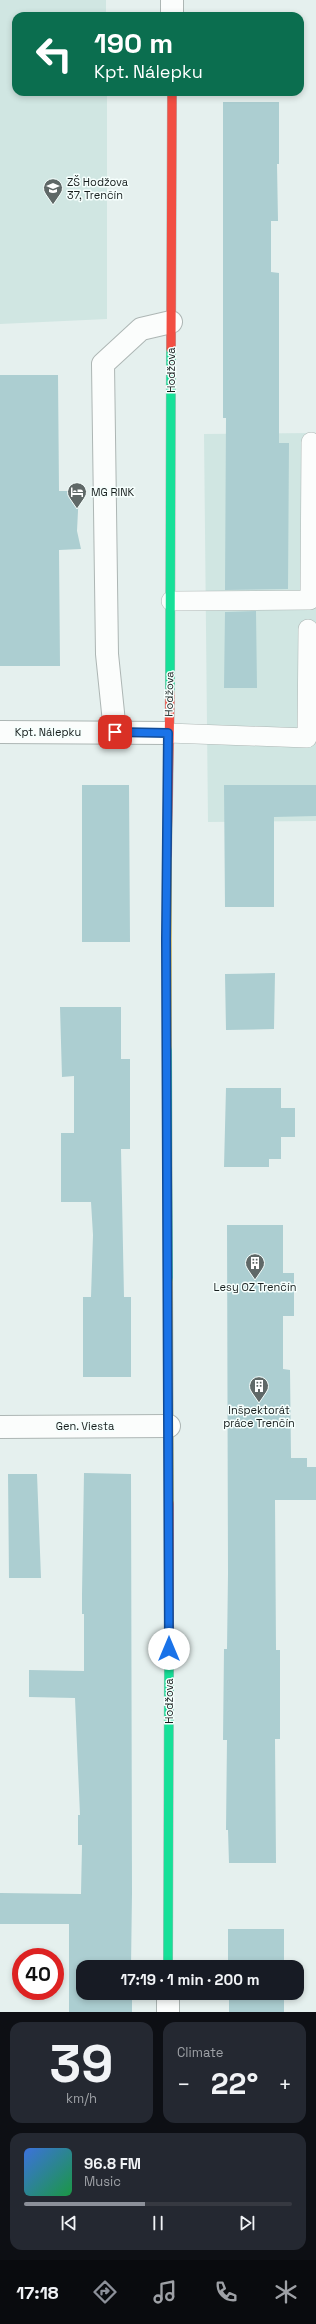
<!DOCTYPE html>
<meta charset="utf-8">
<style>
body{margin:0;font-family:"Space Grotesk",sans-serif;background:#242831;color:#f1f3f6;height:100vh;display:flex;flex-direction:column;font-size:15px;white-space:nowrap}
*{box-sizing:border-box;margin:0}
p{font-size:13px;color:#9ea1a6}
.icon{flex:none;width:22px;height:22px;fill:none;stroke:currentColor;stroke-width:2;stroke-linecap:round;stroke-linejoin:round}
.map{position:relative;height:2012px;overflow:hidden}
.details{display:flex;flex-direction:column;gap:10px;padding:10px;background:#0d0f14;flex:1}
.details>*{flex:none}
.hud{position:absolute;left:12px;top:12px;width:292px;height:84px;border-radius:12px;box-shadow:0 2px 6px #0003;background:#0b6e4f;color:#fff;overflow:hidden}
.speed{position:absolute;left:12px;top:1948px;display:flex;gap:8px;font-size:20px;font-weight:700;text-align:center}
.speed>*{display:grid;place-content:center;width:52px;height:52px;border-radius:50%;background:#171b24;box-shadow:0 2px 6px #0003;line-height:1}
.speed .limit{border:6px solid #d22;background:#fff;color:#111}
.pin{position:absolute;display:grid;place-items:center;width:34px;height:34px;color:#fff;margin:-17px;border-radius:8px;box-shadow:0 2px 6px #0006}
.me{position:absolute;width:44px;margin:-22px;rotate:0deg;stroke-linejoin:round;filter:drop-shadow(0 0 3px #0008)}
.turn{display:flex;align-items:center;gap:14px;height:84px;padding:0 16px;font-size:18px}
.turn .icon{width:52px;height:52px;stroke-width:2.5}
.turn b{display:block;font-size:28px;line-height:34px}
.big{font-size:30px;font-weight:700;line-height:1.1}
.details .widget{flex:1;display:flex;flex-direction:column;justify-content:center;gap:6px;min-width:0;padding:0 14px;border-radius:12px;background:#242831}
.details .dial{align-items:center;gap:0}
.dial b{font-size:52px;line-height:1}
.song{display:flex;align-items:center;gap:12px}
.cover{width:48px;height:48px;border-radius:6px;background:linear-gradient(135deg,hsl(220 70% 55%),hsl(140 70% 35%))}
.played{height:4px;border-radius:2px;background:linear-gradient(90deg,#8c9099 45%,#363941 45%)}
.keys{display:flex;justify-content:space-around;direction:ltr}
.heat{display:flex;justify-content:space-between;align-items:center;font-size:22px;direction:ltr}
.details .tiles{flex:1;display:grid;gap:10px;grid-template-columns:1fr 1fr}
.widget:last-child{grid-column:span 2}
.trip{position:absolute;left:76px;top:1960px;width:228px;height:40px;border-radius:12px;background:#171b24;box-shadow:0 2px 6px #0003;font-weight:700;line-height:40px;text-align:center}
.dock{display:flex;height:64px;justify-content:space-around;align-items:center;background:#090b0e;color:#9ea1a6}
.dock .icon{width:28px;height:28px}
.dock .current{color:#8c9099}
.dock b{font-size:18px;color:#f1f3f6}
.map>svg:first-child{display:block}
</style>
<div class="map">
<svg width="316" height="2012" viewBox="0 0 316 2012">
<rect width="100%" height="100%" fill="#e5f0ee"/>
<path fill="#d0e6e2" d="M0,0H106V16H16V92H107V319L0,324Z
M316,433V821L208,822L204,434Z"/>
<path fill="#acced1" d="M223,102H279V164H277L278,221H271V272L279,273V443H289L288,589L225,590L226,418H223Z
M0,375H58L59,491H79L77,531L81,549L59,550L60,666H0Z
M256,611L257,688H224L225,612Z
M82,785H129L130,942H82Z
M224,785H316V816L274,817V907H225Z
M275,973L274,1029L226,1030L225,974Z
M60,1007H121V1059H130V1149H121L124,1297H131V1377H83V1297H91L93,1235L91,1202H61V1133H74V1076L62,1077Z
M226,1088H281V1108H295V1137H281V1159H269V1167H224Z
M227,1225H283V1273H294V1316H283V1369L290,1370L291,1458H307V1467H316V1500H275L276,1650H280V1739H275L276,1863H229L228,1830H226L227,1740H223L224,1649H227L228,1574Z
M84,1473L131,1474L132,1893L131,1967H83V1993H132V2012H69V1924H0V1893L81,1894L82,1845H78V1815H80L75,1698L29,1697V1670L84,1671V1614H82V1595Z
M8,1474H37L41,1578H9Z
M228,1929H284V1967H228Z
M229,1993H284V2012H229Z"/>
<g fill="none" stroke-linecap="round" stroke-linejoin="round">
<defs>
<path id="lane" d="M171,601L310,600L311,442
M168,733L307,738L308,629"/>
<path id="street" d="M172,0V16
M0,732L168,733
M115,732L107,654L103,364L141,329L171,322
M0,1427L169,1426
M168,2012V1993"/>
<path id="fast" d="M170,692L171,349
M167,1048L168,1280
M168,1967L169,1662"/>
<path id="slow" d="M167,1048V856
M168,1280L169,1503"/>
<path id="jam" d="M171,349L172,92
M167,856L170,692
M169,1662V1503"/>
</defs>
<use href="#lane" stroke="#adb6b4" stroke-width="20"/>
<use href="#street" stroke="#adb6b4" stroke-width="24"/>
<use href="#fast" stroke="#adb6b4" stroke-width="10"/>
<use href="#slow" stroke="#adb6b4" stroke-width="10"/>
<use href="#jam" stroke="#adb6b4" stroke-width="10"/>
<use href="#lane" stroke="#fbfdfc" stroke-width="19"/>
<use href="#street" stroke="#fbfdfc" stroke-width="22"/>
<use href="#fast" stroke="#16e098" stroke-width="9"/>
<use href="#slow" stroke="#ffcf43" stroke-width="9"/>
<use href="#jam" stroke="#f24e42" stroke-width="9"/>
</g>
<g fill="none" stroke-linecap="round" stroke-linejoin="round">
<defs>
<path id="route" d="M115,732L168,733L166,939L169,1649"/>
</defs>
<use href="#route" stroke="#114b97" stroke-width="10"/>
<use href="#route" stroke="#1a73e8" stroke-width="7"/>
</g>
<defs>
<symbol id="school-pin" viewBox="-11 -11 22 30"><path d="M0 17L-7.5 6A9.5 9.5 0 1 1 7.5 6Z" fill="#5f6867" stroke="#f6fffd"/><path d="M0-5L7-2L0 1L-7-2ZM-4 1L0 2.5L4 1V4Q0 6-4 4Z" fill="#fff"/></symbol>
<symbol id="hotel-pin" viewBox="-11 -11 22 30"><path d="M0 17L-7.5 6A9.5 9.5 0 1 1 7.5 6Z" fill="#5f6867" stroke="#f6fffd"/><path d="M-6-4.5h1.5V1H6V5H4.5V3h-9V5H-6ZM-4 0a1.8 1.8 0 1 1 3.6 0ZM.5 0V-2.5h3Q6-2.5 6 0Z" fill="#fff"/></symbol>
<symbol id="building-pin" viewBox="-11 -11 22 30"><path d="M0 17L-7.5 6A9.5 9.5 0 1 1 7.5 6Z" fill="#5f6867" stroke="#f6fffd"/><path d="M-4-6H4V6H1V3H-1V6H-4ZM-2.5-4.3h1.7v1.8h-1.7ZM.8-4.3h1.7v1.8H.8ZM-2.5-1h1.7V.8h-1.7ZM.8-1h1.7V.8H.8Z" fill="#fff"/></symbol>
</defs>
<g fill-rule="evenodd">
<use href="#school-pin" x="42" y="177" width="22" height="30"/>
<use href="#hotel-pin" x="66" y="481" width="22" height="30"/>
<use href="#building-pin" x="244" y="1252" width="22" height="30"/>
<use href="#building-pin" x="248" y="1375" width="22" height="30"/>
</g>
<g text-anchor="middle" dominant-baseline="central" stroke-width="3" stroke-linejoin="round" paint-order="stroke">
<g font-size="11" fill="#171f1e" stroke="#f6fffd" text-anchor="start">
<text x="67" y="182">ZŠ Hodžova<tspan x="67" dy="13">37, Trenčín</tspan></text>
<text x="91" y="492">MG RINK</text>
<text x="255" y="1287" text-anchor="middle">Lesy OZ Trenčín</text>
<text x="259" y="1410" text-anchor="middle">Inšpektorát<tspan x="259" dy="13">práce Trenčín</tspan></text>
</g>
<g font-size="11" fill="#171f1e" stroke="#f6fffd">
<text transform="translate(171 370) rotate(-90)">Hodžova</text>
<text transform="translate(169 694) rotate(-89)">Hodžova</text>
<text x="48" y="732">Kpt. Nálepku</text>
<text x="85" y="1426">Gen. Viesta</text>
<text transform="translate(169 1701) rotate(-90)">Hodžova</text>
</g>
</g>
</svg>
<div class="speed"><div class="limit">40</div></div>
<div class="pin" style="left:115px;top:732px;background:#d93025"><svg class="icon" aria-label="arrive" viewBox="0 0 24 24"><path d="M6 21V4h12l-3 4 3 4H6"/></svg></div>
<svg class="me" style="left:169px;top:1649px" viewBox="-20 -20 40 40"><circle r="19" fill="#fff"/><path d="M0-13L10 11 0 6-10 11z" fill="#1a73e8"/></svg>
<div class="trip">17:19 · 1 min · 200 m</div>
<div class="hud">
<div class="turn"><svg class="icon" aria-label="left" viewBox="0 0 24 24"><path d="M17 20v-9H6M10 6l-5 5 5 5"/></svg><div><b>190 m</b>Kpt. Nálepku</div></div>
</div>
</div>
<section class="details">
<div class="tiles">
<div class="widget dial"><b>39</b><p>km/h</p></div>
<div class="widget"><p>Climate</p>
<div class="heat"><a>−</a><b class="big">22°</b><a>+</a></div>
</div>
<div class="widget">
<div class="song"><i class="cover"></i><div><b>96.8 FM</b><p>Music</p></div></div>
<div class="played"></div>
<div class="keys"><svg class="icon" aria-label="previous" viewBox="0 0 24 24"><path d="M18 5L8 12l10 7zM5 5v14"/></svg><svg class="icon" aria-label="pause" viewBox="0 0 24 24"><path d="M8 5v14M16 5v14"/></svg><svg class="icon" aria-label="next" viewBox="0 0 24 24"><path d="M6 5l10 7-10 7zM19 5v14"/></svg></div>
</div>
</div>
</section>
<nav class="dock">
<b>17:18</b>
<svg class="icon current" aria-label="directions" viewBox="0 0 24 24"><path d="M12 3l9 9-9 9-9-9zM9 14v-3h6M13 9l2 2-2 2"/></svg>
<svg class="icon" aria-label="music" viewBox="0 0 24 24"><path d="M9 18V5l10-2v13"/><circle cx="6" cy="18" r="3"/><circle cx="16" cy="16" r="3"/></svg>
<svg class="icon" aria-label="phone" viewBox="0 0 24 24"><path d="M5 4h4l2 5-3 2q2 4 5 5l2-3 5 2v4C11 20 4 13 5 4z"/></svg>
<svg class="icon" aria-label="climate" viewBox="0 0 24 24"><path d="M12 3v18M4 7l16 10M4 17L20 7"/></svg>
</nav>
